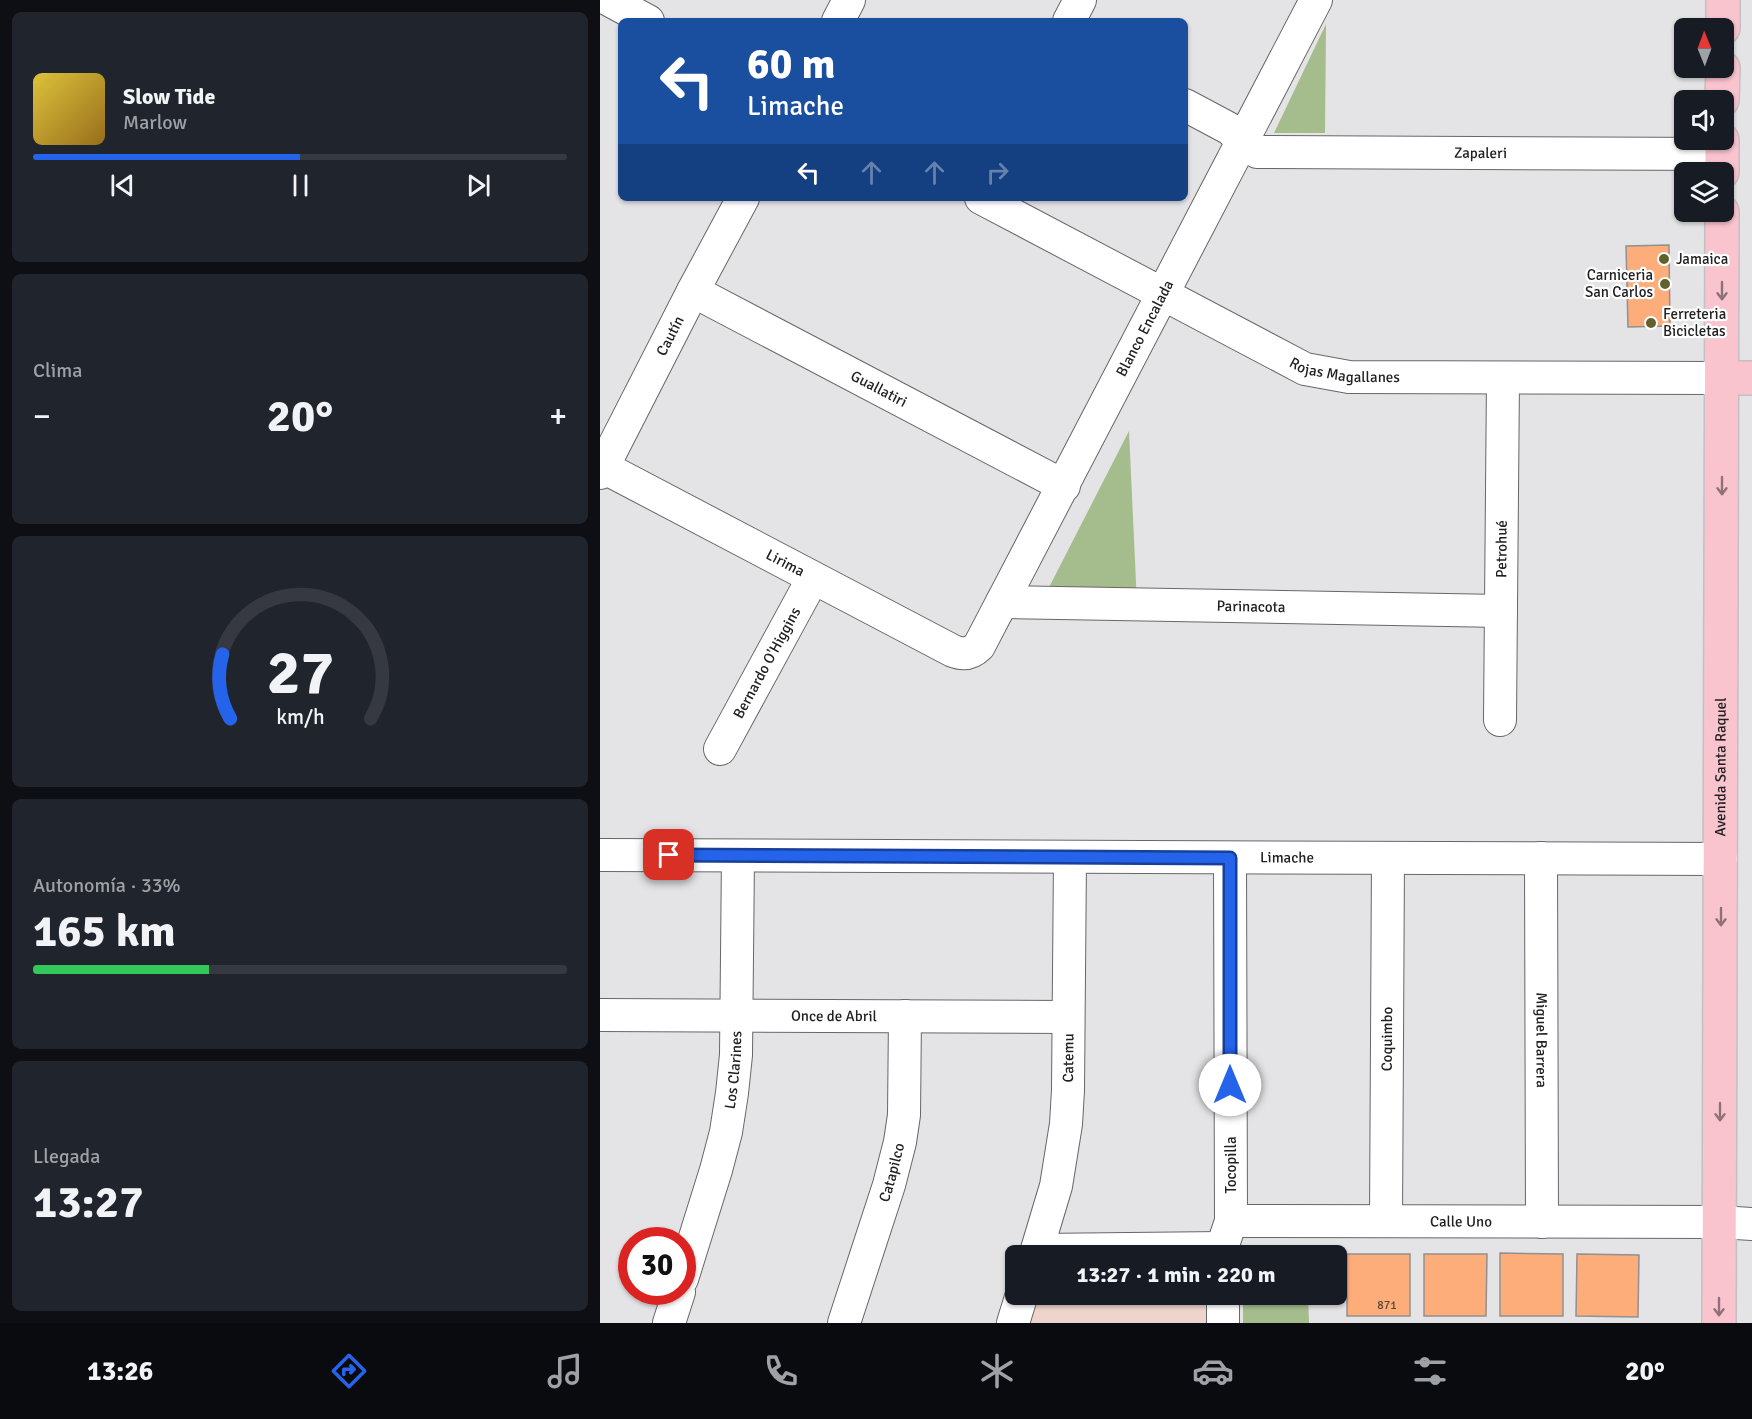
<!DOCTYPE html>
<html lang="es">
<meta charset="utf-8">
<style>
body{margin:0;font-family:Signika,sans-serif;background:#20242c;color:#f1f3f6;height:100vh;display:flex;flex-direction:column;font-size:22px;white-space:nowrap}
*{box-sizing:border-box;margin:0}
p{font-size:20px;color:#9ea1a6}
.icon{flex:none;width:33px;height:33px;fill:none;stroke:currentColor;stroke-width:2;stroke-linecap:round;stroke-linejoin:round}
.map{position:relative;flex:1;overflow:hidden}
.side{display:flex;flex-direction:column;gap:12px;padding:12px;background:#0d0f14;width:600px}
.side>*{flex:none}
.banner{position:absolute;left:18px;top:18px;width:570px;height:183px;border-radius:9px;box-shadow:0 2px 4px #0004;background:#1a4fa0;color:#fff;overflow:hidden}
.needle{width:39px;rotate:359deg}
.buttons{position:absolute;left:1074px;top:18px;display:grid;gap:12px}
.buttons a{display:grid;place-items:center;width:60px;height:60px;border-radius:9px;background:#171b24;box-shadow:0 2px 4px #0004;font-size:30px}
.speed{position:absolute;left:18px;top:1227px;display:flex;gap:12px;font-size:30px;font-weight:700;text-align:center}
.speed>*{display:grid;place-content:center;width:78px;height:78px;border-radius:50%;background:#171b24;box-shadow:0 2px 4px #0004;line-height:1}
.speed .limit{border:9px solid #d22;background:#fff;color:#111}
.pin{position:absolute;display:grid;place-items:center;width:51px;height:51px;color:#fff;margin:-26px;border-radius:12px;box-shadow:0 3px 9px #0006}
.me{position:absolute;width:66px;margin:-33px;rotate:0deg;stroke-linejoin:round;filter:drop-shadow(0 0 4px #0008)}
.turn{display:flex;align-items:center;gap:21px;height:126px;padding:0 30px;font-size:27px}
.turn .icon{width:78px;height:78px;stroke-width:2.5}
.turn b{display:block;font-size:42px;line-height:51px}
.lanes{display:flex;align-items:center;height:57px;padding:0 30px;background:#0003;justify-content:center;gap:30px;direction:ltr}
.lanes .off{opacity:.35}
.big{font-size:45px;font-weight:800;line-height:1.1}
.side .tile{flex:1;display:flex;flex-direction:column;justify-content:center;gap:9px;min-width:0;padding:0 21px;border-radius:9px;background:#20242c}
.side .dial{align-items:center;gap:0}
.dial svg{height:156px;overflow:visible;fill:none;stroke:#363941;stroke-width:7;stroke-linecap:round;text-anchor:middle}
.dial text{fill:#f1f3f6;stroke:none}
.song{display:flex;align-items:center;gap:18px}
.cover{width:72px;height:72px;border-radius:9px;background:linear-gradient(135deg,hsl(50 70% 55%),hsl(40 70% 35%))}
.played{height:6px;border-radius:3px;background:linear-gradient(90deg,#2563eb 50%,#363941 50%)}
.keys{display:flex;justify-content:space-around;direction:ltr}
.heat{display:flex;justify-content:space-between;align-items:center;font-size:33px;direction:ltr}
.charge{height:9px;border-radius:4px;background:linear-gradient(90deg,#34c759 33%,#363941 0)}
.trip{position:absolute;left:405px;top:1245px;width:342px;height:60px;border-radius:9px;background:#171b24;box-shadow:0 2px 4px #0004;font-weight:800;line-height:60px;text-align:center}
.dock{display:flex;height:96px;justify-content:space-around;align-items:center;background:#090b0e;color:#9ea1a6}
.dock .icon{width:42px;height:42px}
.dock .selected{color:#2563eb}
.dock b{font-size:27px;color:#f1f3f6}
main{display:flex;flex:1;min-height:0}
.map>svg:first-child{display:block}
</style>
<main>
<section class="side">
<div class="tile">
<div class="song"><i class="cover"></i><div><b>Slow Tide</b><p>Marlow</p></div></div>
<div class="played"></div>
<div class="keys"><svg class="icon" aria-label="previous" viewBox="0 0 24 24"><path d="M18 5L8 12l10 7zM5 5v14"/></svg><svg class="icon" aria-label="pause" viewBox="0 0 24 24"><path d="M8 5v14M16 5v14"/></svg><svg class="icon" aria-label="next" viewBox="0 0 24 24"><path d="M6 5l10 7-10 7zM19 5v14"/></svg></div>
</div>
<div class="tile"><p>Clima</p>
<div class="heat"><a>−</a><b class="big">20°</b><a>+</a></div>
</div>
<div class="tile dial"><svg viewBox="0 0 100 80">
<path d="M14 69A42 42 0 1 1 86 69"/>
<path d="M14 69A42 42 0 0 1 10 36" stroke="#2563eb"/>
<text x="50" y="56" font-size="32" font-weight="700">27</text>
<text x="50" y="72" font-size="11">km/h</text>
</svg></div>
<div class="tile"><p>Autonomía · 33%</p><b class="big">165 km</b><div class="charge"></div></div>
<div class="tile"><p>Llegada</p><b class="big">13:27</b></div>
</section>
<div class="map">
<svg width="1152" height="1323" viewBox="0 0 1152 1323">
<rect width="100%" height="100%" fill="#e4e4e6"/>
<path fill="#edd5cc" d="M435,1295H606V1323H425Z"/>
<path fill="#a5bc8d" d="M726,24L725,133H674Z
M529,431L537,604L442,601Z
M643,1295H708L709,1323H643Z"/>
<path fill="#fcad79" stroke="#929090" stroke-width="1.5" d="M1069,245L1070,326L1028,327L1026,246Z
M900,1253L963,1254V1316H900Z
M747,1254H810V1316H747Z
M824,1254H887L886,1316H824Z
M977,1254L1039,1255L1038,1317L976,1316Z"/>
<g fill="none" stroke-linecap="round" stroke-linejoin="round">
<defs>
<g id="minor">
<path d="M9,0L48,21"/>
<path d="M238,21L249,0"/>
<path d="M469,21L480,0"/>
<path id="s1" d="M585,105L630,129L643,141L657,152L1122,154"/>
<path id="s2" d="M381,198L705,369L749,377L1122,378"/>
<path id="s3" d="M93,291L464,486"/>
<path id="s4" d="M3,467L353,651C363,655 371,654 379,646L716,0"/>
<path id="s5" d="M0,473L93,291L143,198"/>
<path id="s6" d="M402,602L901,611"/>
<path id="s7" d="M900,720L903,378"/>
<path id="s8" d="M120,749L213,578"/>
<path id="s9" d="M0,855L1121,859"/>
<path id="s10" d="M941,858L942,1222"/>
<path id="s11" d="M0,1015L468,1017"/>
<path id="s12" d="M631,1221L1120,1222L1152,1224"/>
<path id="s13" d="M786,1221L788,858"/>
<path d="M437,1250L622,1248"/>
<path id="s14" d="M435,1256L456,1186L466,1124L468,1090L470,857"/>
<path d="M622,1256V1248L631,1221L630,858"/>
<path id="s15" d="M82,1279L116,1170L126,1132L132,1093L136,1055L138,856"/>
<path d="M623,1294V1323"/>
<path d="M69,1323L79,1292"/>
<path id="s16" d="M244,1323L289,1185L300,1142L304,1115L305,1016"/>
<path d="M413,1323L422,1294"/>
</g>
<g id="major">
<path d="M1123,28V0"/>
<path d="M1122,100L1123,68"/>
<path d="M1122,172V140"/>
<path d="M1122,378H1152"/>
<path id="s17" d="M1119,1323L1122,212"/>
</g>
</defs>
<use href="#minor" stroke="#676768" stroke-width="34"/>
<use href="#major" stroke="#c1c1c1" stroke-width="36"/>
<use href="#minor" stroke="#fff" stroke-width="32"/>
<use href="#major" stroke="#fac4cf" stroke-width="33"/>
</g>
<defs><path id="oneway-shaft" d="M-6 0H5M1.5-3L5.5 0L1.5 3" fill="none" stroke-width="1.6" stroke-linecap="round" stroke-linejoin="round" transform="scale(1.5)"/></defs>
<g stroke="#8e7278">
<use href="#oneway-shaft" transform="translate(1122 291) rotate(90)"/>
<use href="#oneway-shaft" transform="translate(1122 486) rotate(90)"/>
<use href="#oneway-shaft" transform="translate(1121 917) rotate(90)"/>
<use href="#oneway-shaft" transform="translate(1120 1112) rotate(90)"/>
<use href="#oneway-shaft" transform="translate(1119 1307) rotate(90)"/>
</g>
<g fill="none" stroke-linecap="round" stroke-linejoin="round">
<defs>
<path id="route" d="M69,855L630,858V1085"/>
</defs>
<use href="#route" stroke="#184099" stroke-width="15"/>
<use href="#route" stroke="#2563eb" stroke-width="10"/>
</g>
<g fill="#62612e" stroke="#fff" stroke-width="2">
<circle cx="1064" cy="259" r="6"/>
<circle cx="1065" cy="284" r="6"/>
<circle cx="1051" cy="323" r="6"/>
</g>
<g text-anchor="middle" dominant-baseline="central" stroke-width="4.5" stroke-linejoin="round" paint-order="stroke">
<g font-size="12" fill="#584437">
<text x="787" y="1305">871</text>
</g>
<g font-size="15" fill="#212121" stroke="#fff">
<text stroke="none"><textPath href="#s1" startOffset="310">Zapaleri</textPath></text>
<text stroke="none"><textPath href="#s4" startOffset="782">Blanco Encalada</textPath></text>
<text stroke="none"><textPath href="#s5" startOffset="154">Cautín</textPath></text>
<text stroke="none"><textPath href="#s2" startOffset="406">Rojas Magallanes</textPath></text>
<text stroke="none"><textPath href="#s3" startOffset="210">Guallatiri</textPath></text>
<text stroke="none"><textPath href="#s7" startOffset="171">Petrohué</textPath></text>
<text stroke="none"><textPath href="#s4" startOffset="206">Lirima</textPath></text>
<text stroke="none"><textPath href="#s6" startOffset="249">Parinacota</textPath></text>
<text stroke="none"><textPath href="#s8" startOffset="98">Bernardo O'Higgins</textPath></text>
<text stroke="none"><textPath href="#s17" startOffset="556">Avenida Santa Raquel</textPath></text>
<text stroke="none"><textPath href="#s9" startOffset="687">Limache</textPath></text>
<text stroke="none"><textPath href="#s11" startOffset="234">Once de Abril</textPath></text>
<text stroke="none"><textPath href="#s13" startOffset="182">Coquimbo</textPath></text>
<text stroke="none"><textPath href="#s10" startOffset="182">Miguel Barrera</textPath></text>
<text stroke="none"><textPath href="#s14" startOffset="202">Catemu</textPath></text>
<text stroke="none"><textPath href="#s15" startOffset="216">Los Clarines</textPath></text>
<text transform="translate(631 1165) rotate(-90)">Tocopilla</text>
<text stroke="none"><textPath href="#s16" startOffset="158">Catapilco</textPath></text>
<text stroke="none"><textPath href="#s12" startOffset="230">Calle Uno</textPath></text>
</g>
<g font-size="15" fill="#212121" stroke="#fff" text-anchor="start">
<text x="1076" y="259">Jamaica</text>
<text x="1053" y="275" text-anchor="end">Carniceria<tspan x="1053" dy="17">San Carlos</tspan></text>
<text x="1063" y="314">Ferreteria<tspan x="1063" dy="17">Bicicletas</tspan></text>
</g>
</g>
</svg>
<div class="buttons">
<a><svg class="needle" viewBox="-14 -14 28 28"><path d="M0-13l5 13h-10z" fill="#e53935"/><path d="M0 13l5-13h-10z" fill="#9ea1a6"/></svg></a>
<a><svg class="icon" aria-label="sound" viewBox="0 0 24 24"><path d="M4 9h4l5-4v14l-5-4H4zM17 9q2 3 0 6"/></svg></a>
<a><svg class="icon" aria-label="layers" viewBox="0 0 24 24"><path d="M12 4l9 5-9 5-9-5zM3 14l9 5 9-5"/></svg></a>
</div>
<div class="speed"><div class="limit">30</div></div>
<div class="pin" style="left:69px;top:855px;background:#d93025"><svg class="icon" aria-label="arrive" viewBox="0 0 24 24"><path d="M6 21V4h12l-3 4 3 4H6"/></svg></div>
<svg class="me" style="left:630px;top:1085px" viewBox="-20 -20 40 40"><circle r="19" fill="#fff"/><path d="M0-13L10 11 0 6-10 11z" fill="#2563eb"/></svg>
<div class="trip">13:27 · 1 min · 220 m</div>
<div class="banner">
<div class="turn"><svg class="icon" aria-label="left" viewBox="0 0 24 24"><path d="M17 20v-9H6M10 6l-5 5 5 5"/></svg><div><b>60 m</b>Limache</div></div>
<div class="lanes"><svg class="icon" aria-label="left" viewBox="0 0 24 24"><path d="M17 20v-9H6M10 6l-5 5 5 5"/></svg><svg class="icon off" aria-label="ahead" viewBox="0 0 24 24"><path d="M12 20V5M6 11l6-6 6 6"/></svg><svg class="icon off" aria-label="ahead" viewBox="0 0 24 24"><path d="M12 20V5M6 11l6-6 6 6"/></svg><svg class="icon off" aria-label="right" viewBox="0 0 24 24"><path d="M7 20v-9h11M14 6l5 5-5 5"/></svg></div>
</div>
</div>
</main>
<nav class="dock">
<b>13:26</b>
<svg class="icon selected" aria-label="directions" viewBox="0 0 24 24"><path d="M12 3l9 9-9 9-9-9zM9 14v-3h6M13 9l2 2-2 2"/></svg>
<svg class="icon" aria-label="music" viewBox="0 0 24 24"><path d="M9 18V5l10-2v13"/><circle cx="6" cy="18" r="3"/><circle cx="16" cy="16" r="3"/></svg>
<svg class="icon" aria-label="phone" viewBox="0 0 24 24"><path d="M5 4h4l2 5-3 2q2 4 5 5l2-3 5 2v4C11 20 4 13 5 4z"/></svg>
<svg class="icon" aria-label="climate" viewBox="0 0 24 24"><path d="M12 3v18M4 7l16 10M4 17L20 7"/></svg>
<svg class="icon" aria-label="car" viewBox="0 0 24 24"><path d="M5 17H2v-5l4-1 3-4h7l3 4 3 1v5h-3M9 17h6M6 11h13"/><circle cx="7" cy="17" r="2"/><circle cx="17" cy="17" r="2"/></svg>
<svg class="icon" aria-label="filters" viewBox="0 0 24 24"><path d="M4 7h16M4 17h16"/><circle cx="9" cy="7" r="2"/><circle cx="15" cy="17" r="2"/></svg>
<b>20°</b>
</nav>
